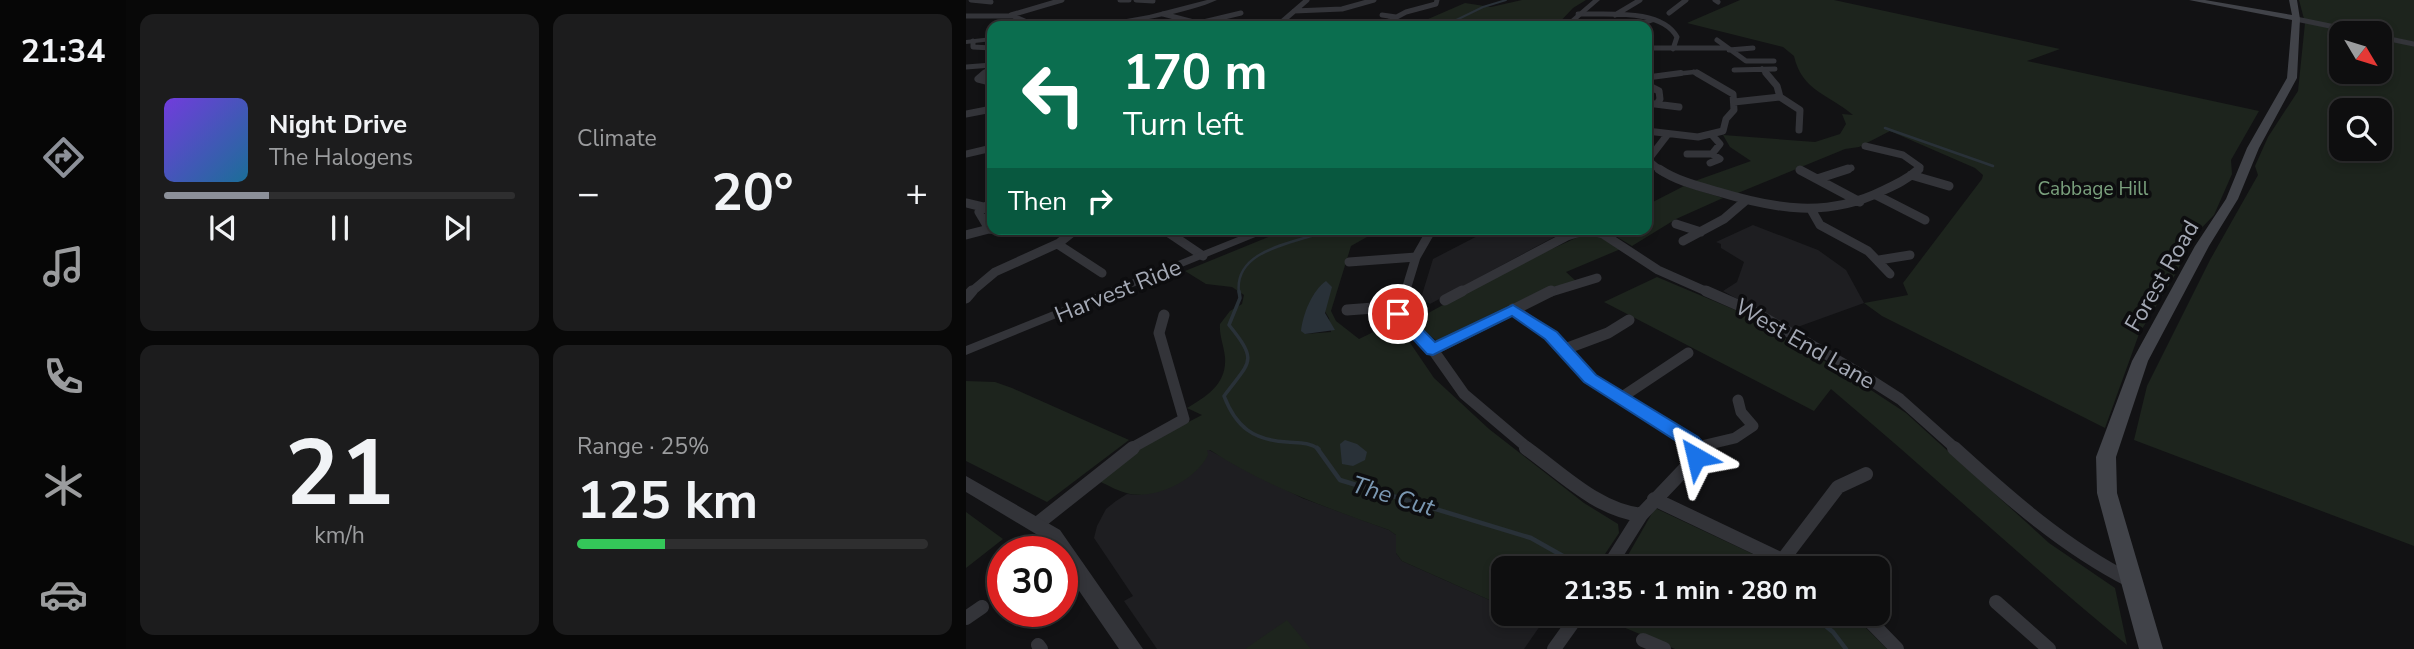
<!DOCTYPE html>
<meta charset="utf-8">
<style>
body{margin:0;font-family:"Nunito Sans",sans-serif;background:#1c1c1d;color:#f1f3f6;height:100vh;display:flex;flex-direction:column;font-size:26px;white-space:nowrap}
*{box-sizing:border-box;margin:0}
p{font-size:23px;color:#9b9c9e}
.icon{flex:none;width:38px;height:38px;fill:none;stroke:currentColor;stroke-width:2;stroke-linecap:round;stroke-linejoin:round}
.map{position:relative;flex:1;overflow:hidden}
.sheet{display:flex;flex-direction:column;gap:14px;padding:14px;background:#080808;width:840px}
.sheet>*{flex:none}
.hud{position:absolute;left:21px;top:21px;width:665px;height:214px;border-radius:14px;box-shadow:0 4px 10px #0003,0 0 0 2px #2e2e2f;background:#0b6e4f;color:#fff;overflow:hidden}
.needle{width:46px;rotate:128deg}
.buttons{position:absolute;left:1363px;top:21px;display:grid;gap:14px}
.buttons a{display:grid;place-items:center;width:63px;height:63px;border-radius:14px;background:#0e0e0f;box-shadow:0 4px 10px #0003,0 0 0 2px #2e2e2f;font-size:35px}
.speed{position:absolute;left:21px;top:536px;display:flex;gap:14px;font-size:35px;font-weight:700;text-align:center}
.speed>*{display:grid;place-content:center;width:91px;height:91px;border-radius:50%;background:#0e0e0f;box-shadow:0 4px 10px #0003,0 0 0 2px #2e2e2f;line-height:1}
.speed .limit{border:10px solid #d22;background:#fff;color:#111}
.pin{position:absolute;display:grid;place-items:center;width:60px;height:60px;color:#fff;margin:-30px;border:4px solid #fff;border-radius:50%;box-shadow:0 2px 7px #0007}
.me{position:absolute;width:77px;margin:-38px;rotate:323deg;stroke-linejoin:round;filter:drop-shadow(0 0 5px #0008)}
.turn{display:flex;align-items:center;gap:24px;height:147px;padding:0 21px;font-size:32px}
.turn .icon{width:91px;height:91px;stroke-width:2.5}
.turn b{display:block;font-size:49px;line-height:60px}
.then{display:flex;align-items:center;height:66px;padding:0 21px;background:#0003;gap:14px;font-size:26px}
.big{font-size:52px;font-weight:700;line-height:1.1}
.sheet .card{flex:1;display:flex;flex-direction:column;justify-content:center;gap:10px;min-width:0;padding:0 24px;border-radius:14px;background:#1c1c1d}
.sheet .dial{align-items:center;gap:0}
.dial b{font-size:91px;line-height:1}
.song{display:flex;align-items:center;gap:21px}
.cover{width:84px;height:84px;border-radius:10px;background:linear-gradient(135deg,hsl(260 70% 55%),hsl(200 70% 35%))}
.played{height:7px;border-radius:4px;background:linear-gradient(90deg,#8c9099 30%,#2e2e2f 30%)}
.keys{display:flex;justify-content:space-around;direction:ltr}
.heat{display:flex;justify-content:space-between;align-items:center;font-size:38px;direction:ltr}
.charge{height:10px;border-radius:5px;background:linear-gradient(90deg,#34c759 25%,#2e2e2f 0)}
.sheet .tiles{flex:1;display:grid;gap:14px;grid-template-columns:repeat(2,1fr)}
.trip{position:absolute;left:525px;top:556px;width:399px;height:70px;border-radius:14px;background:#0e0e0f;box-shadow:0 4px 10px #0003,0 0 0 2px #2e2e2f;font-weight:700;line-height:70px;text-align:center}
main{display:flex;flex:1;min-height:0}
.tabs{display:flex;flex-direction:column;width:126px;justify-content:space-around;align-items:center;background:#060606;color:#9b9c9e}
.tabs .icon{width:49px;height:49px}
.tabs .active{color:#8c9099}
.tabs b{font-size:32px;color:#f1f3f6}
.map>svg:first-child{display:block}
</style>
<main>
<nav class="tabs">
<b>21:34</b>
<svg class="icon active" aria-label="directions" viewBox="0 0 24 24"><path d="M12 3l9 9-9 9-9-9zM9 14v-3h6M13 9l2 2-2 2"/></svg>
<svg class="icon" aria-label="music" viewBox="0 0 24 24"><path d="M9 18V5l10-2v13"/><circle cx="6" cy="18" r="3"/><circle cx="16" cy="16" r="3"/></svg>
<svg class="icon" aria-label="phone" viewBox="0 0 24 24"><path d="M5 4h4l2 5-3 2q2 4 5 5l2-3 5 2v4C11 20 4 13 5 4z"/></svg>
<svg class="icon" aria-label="climate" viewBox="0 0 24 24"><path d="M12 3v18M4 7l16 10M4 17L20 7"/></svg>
<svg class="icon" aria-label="car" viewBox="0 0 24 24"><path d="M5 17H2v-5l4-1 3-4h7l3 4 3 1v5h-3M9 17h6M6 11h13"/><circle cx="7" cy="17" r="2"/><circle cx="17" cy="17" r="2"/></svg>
</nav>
<section class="sheet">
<div class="tiles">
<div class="card">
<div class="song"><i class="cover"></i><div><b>Night Drive</b><p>The Halogens</p></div></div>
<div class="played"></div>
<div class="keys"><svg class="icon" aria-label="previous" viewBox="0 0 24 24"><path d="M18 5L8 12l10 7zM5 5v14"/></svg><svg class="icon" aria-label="pause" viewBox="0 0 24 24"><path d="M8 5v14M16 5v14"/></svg><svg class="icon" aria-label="next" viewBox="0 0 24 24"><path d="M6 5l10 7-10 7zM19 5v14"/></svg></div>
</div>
<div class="card"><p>Climate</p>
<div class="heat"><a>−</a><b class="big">20°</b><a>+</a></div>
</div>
<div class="card dial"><b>21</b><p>km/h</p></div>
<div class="card"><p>Range · 25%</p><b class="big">125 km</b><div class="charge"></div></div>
</div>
</section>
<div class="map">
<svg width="1448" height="649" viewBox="0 0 1448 649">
<rect width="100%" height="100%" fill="#121214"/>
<path fill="#1e1e21" d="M787,225L852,250L880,270L898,303L826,329L757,291L771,282L778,262L755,248V244L750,242Z
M525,229H603L464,304L455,298L467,259Z
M241,449L336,498L423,530L430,535V553L436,561L537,606V614H556L576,623L558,649H191L158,601L167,596L128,538L131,526L140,509L150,501L161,494L173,495Z"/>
<path fill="#1d241d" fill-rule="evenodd" d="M556,0H620L607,8L590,26H446L499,3L525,7Z
M774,0H868L1094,49L1061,61L1293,111L1265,160L1266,174L1248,215L1223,241L1212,270L1173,334L1139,428L916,316L898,303L942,295L937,283L1016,179L1017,175L1009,168L924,131L893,147L879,149L767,195L726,182L785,161L764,147L757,135L849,142L874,134L880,124L876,114L887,115C862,94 836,91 828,56L817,47L721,23Z
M1333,0H1448V42L1338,19Z
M1339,23L1390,33H1376V72H1414V38L1448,45V546L1168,440L1181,386L1244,260L1292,175L1289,166L1302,137L1332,91ZM1376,110H1414V149H1376Z
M718,186L757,198L710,219L666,246L638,229H681V205Z
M322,229H415L385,246L365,311L370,321L393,339L426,323L434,328L468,378L523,429L618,503L652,524L653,533L629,569H537V606L436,561L430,553V535L423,530C361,508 299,486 244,450H241L242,455C230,480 191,499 164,494C154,492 143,486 133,481L168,450L236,415L221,408C241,396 261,384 259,357C258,346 253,335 254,324L264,311L276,304L278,295L266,287L240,284L219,271ZM348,294L363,318L365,332L339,334Z
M621,233H629L657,248L600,272L611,282L580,288L471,341L446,322L546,267Z
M691,277L774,312L879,373L940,413L1083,543L1149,588L1161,645C1060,562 965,473 865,389L848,411L638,302Z
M0,381L29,382L46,388L163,440L81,502L0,461Z
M689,508L819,569H654Z
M0,512L37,539L0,568Z
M886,614L921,649H709L629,615Z
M321,620L345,649H279Z"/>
<path fill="#293138" d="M360,281L366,287L359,313L369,330L339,334L335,331C337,314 346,291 360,281Z
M379,440L391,444L401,452L399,460L387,466L376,464L374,444Z"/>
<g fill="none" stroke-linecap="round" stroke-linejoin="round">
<path stroke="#293138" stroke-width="2" d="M478,26L517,7L540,0"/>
<path stroke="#293138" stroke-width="2.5" d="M919,128L1027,166
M273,293C267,247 334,243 365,229"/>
<path stroke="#293138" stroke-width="3.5" d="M273,291L274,298L263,325C293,362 284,361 258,396C270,427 287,440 321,442C333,443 343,442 353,449"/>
<path stroke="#293138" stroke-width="4.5" d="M351,448L374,480L565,538L620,569
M845,614L867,632L880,649"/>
<path stroke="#333439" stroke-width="4.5" d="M700,75L728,72"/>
<path stroke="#333439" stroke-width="6" d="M685,77L715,73"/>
<path stroke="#333439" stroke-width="5" d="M5,0L25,2
M154,0H163
M170,0L187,1
M749,0L752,2
M328,11L376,9L408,0
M703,13L720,0
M197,14L243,26
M612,14C641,15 695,8 711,37L707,49
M45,15L96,0
M416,15L430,17
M649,15L674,0
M0,16H47L70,26
M1330,19L1398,33
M233,23L275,13
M311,26L341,0
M414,26L440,12L470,4L471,0
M669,26L686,20
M1414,37L1448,44
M751,40L780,61H808
M7,41V47L26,48
M681,48H761
M763,50L787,48
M0,67L26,65
M796,69L802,75
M768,70L809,69
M728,72L734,75
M17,75L26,68"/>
<path stroke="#333439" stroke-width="7" d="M19,73L12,79L24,82
M681,85L693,91L694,99L691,104
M814,97L834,110L833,130
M768,102L814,97L811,86L800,73
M681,103L713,107
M0,114L26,109
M681,131L732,137L757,131L760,119L768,110L767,94L731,73
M746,135L754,144L746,154
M899,146L937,155L954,167L951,171
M0,154L26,148
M721,154H746L754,159L744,163
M695,171L682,160L702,134
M877,171L885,168"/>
<path stroke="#333439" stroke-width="9" d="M693,169C711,181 732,186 753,192C809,209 861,218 916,191C929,185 942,179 953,169
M834,170L894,202
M945,175L983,186
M851,179L882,169
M910,195L959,220
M0,203L17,207
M846,211L854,225L902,251L924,274
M710,224L735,232
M23,229L13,212L26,202
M197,229L237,256
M0,235L23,229L112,230
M717,241L758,219L779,201
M93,245L136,273
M913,260L944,255
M383,262L450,257
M4,293L29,272L93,243L108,231
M439,293L450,257L466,229
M493,293L601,236L621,230L637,234L692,270L744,293
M582,293L631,278"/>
<path stroke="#333439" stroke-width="11" d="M439,291L432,314L467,350L498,394L563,449
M740,291L790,313L898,376L934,399L990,449
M0,298L6,291
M479,300L496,291
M547,309L585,336L624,379L715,435L731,449
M381,310L435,306
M599,349L642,333L663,320
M467,350L585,291
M656,397L722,353
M731,447L769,438L787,426L775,412L772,400
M164,449L218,419L193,333L198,315"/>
<path stroke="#333439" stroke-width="14" d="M560,448C595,473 631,510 675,515
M988,448C1043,498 1098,547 1165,581
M688,499L835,569
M71,524L167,448
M818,558L872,487L900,474
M641,569L675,515L730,457L731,448
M1030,602L1083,649
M897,614L931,649
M0,618L16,607
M677,640L698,649
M72,645L75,649
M588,649L613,614"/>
<path fill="#333439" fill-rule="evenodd" d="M241,0H251C224,13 151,27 121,26L183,15Z
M627,0H634L604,26H597Z
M26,37V41L0,44V40Z
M292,229H309L0,355V346Z
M0,476L94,530L177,649H153L96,566V551H87L80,540L0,492Z"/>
<path fill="#414349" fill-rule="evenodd" d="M1223,0H1239L1326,15L1323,0H1331L1334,19L1331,78L1293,148L1272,199L1243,246L1182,361L1150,457L1151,493L1197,649H1173L1131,493L1130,457L1166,361L1229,246L1260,199L1281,148L1321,78L1326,20Z"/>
</g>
<path fill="#1a73e8" stroke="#114b97" stroke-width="2" d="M547,305L591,332L630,375L732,437L741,447L737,462H723L718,446L618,382L579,339L546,316L467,355L461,354L424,314L432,309L437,310L469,342Z"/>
<g text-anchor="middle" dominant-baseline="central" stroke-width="7" stroke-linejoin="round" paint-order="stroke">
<g font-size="19" fill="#7aa07d" stroke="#0d0d0f">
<text x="1127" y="189">Cabbage Hill</text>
</g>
<g font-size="23" fill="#a4a9b5" stroke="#0d0d0f">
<text transform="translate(1196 276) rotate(-60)">Forest Road</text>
<text transform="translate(152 291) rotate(-22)">Harvest Ride</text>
<text transform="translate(839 344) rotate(30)">West End Lane</text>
</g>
<g font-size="24" font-style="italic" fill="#7a97b1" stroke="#0d0d0f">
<text transform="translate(427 496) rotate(17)">The Cut</text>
</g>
</g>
</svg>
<div class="buttons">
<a><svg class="needle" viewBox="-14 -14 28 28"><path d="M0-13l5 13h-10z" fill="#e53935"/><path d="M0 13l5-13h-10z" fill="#9b9c9e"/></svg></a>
<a><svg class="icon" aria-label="search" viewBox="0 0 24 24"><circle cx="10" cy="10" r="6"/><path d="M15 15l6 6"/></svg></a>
</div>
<div class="speed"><div class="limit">30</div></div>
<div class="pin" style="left:432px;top:314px;background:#d93025"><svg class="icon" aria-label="arrive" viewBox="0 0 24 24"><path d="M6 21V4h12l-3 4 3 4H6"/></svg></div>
<svg class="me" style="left:730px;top:457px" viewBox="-20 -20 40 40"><path d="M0-17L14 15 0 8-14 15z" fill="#1a73e8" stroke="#fff" stroke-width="4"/></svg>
<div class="trip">21:35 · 1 min · 280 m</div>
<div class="hud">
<div class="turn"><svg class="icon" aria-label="left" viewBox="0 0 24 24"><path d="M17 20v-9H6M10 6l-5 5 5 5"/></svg><div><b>170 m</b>Turn left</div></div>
<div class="then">Then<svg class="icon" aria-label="right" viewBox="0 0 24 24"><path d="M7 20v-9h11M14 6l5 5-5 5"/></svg></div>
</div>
</div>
</main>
